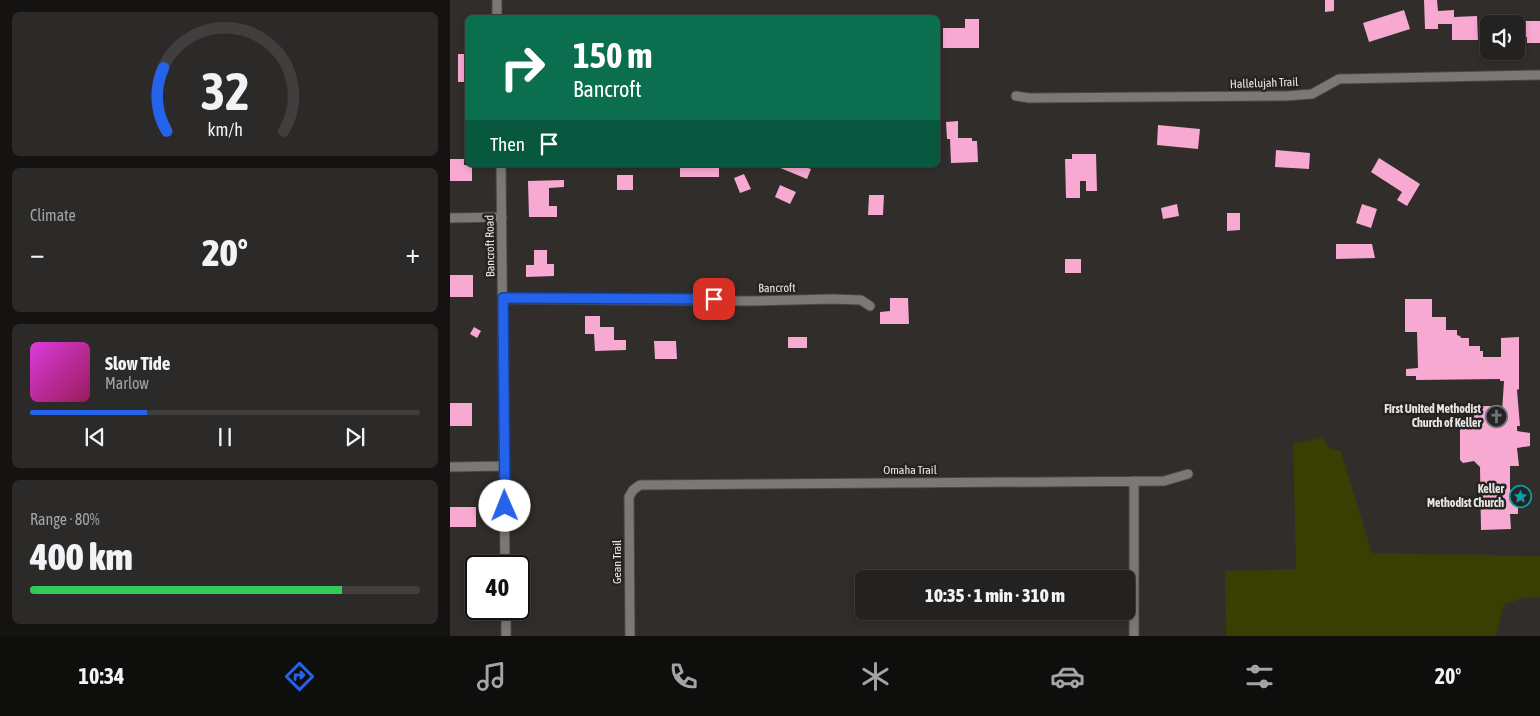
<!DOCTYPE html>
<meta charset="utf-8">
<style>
body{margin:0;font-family:"Asap Condensed",sans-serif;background:#2c2a29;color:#f1f3f6;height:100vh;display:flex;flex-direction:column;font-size:19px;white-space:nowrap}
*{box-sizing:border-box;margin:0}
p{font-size:16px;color:#a3a4a5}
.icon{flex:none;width:28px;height:28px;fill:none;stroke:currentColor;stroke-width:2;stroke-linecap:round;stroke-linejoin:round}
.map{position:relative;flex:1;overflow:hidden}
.drawer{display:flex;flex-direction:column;gap:12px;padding:12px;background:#141312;width:450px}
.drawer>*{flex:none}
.hud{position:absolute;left:15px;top:15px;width:475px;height:152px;border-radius:8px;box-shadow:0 2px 8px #0003,0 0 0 1px #413f3e;background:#0b6e4f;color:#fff;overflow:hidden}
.tools{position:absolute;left:1030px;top:15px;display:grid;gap:10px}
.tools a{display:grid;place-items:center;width:45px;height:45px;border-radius:8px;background:#242220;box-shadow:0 2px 8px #0003,0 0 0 1px #413f3e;font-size:25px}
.speed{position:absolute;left:15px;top:555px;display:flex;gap:10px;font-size:25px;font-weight:700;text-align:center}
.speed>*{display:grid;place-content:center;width:65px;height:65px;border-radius:50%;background:#242220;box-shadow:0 2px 8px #0003,0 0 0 1px #413f3e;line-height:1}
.speed .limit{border:2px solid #111;border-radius:8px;background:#fff;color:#111}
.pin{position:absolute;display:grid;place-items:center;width:42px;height:42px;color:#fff;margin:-21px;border-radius:10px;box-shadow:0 2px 8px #0006}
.me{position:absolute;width:55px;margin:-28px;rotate:359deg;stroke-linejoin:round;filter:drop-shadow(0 0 4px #0008)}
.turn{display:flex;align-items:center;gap:18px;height:105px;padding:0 25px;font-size:22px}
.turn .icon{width:65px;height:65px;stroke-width:2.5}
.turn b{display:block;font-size:35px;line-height:42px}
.then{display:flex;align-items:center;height:48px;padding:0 25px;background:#0003;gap:10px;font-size:19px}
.big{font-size:38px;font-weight:800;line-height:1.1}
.drawer .card{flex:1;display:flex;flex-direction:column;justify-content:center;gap:8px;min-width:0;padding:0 18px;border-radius:8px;background:#2c2a29}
.drawer .dial{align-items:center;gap:0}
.dial svg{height:130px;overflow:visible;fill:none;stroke:#413f3e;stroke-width:7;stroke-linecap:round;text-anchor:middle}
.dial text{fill:#f1f3f6;stroke:none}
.song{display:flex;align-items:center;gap:15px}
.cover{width:60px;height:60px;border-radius:8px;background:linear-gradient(135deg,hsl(300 70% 55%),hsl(330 70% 35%))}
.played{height:5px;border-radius:2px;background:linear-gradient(90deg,#2563eb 30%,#413f3e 30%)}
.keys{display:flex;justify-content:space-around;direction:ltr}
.heat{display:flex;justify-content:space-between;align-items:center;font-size:28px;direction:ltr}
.charge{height:8px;border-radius:4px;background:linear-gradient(90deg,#34c759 80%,#413f3e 0)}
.trip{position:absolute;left:405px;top:570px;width:280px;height:50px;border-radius:8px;background:#242220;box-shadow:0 2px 8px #0003,0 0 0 1px #413f3e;font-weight:800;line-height:50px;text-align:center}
.dock{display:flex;height:80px;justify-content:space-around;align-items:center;background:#0e0e0d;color:#a3a4a5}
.dock .icon{width:35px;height:35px}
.dock .on{color:#2563eb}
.dock b{font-size:22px;color:#f1f3f6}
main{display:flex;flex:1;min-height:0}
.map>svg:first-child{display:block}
</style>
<main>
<section class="drawer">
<div class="card dial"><svg viewBox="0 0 100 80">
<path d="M14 69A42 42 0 1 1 86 69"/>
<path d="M14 69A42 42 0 0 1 12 30" stroke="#2563eb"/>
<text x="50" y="56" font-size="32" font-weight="700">32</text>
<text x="50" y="72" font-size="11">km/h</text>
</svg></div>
<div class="card"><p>Climate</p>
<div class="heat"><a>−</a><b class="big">20°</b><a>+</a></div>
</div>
<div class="card">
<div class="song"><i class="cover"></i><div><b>Slow Tide</b><p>Marlow</p></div></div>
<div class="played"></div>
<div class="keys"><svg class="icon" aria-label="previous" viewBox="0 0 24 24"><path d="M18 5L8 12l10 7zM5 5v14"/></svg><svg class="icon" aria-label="pause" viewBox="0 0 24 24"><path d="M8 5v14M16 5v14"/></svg><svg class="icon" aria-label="next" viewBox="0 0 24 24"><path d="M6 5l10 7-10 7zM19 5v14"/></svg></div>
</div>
<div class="card"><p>Range · 80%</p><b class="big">400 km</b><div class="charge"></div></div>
</section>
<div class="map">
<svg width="1090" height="636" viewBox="0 0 1090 636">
<rect width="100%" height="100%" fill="#302d2a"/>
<path fill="#393e02" d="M873,438L879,448L891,451L922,553L1090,556V597H1079L1054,604L1046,636H776L775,571L846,569L843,443Z"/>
<path fill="#f8a9d2" d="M875,0H884V11L875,12Z
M974,0H987L988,11L1004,10V17L1027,16L1028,40H1002V24H988V29H975Z
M954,10L960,29L919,42L913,23Z
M515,19H529V48H493V28H515Z
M1062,21H1090V43H1077V37H1066V24H1062Z
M8,54H18V82H8Z
M508,121V138H522V141H527L528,162L501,163L500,139H497L496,122Z
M708,125L750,129L748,149L707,145Z
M826,150L860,153L859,169L825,167Z
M622,154H646L647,191H636V181H630V198H616L615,159H622Z
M929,158L970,184L957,206L947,200L952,192L921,172Z
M0,159H14V165H22V181H0Z
M230,165H269V177H230Z
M329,165H359L358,168L361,169L357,179L328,167Z
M294,174L301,189L290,193L284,178Z
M167,175H183V190H167Z
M114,180V187L99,188V206H107V217H79L78,181Z
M330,185L346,192L340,204L325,197Z
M419,195H434L433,215H418Z
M727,204L729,216L713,219L711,208Z
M912,204L927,209L921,228L906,223Z
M777,213H790V230L777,231Z
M886,244H922L925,258L886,259Z
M84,250H97V264H104V276L76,277V265H84Z
M615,259H631V273H615Z
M0,275H23V297H0Z
M440,298H458L459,324H430V312L440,311Z
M955,299H982V317H996V330H1007V335L1010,336L1011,338H1019V346H1030V351H1033V357H1051V338L1069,337V389L1067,390L1070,426H1067V431L1080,433V446L1067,448L1069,466H1060V490H1068V514H1060L1061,529L1031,530L1030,467L1024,461L1013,463L1010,460V420L1013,418L1024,419V414L1020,410L1023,406H1045V412H1052L1054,381H1050V379L966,380V376H956V369L968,368L967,332H955Z
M135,316H150V327H164V340H176V350L145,351L144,334H135Z
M24,327L31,331L27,338L20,334Z
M338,337H357V348H338Z
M204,341H226L227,359H205Z
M0,403H22V426H0Z
M0,507H26V527H0Z"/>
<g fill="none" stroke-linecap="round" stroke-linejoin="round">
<defs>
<path id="minor" d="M47,0V18
M566,96L579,98L836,96L862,94L889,79L1090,75
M51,165L55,566
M0,218L52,217
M53,299L299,301L382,299L411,300L420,306
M0,467L54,466
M684,481V636
M56,609V636
M180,636L179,497L183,490L190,485L714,481L738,474"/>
</defs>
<use href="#minor" stroke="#4a4845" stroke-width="11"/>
<use href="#minor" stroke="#7c7975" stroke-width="9"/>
</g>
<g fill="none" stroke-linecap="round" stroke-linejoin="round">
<defs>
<path id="route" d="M55,506L53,298L264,299"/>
</defs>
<use href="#route" stroke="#184099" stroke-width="12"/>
<use href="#route" stroke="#2563eb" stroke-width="9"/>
</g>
<defs>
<symbol id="church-ring" viewBox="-11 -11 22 22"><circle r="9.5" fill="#262421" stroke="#6b7280" stroke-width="1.5"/><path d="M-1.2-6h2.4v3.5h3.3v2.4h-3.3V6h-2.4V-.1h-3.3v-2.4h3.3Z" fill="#6b7280"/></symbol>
<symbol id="sight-ring" viewBox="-11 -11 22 22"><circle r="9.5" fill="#262421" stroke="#0f9aa8" stroke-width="1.5"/><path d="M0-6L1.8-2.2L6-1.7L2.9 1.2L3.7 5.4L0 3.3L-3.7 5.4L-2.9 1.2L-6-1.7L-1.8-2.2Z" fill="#0f9aa8"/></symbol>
</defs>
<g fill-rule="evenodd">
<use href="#church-ring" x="1034" y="404" width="25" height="25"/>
<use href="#sight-ring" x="1058" y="484" width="25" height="25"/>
</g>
<g text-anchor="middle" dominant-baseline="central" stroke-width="5" stroke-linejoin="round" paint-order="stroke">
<g font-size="12" fill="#e8e6e4" stroke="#262421">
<text transform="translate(814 83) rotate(-2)">Hallelujah Trail</text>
<text transform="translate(40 246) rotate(-91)">Bancroft Road</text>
<text transform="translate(327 288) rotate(-1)">Bancroft</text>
<text x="460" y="470">Omaha Trail</text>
<text transform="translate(167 562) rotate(-90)">Gean Trail</text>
</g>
<g font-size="12" font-weight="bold" fill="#e8e6e4" stroke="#262421" text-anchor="end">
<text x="1031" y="409">First United Methodist<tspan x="1031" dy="14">Church of Keller</tspan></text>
<text x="1054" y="489">Keller<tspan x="1054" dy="14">Methodist Church</tspan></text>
</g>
</g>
</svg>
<div class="tools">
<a><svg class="icon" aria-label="sound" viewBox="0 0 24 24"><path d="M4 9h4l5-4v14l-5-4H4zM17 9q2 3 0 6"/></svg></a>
</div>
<div class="speed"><div class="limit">40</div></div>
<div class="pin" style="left:264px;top:299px;background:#d93025"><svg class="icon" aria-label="arrive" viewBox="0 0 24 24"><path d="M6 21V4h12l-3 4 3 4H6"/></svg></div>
<svg class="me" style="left:55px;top:506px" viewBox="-20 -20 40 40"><circle r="19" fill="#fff"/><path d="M0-13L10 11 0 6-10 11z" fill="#2563eb"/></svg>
<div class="trip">10:35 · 1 min · 310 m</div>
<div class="hud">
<div class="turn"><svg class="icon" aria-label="right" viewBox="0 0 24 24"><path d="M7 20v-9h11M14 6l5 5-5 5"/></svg><div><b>150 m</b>Bancroft</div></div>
<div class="then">Then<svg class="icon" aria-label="arrive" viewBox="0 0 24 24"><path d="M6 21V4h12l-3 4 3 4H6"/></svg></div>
</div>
</div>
</main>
<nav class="dock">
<b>10:34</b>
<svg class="icon on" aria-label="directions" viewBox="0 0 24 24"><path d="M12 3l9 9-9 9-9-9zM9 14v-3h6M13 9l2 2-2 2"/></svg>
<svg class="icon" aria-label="music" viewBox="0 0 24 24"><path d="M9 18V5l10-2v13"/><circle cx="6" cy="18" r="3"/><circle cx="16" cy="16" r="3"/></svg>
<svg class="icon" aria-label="phone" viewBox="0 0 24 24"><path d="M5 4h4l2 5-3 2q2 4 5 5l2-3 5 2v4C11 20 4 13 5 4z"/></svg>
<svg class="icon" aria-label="climate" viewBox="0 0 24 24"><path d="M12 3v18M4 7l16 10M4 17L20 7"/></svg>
<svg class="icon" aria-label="car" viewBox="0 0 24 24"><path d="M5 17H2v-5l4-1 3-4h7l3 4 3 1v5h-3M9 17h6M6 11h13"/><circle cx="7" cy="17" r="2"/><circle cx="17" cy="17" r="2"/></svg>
<svg class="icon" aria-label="filters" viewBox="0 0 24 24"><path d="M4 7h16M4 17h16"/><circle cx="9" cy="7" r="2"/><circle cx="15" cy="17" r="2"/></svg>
<b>20°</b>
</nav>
